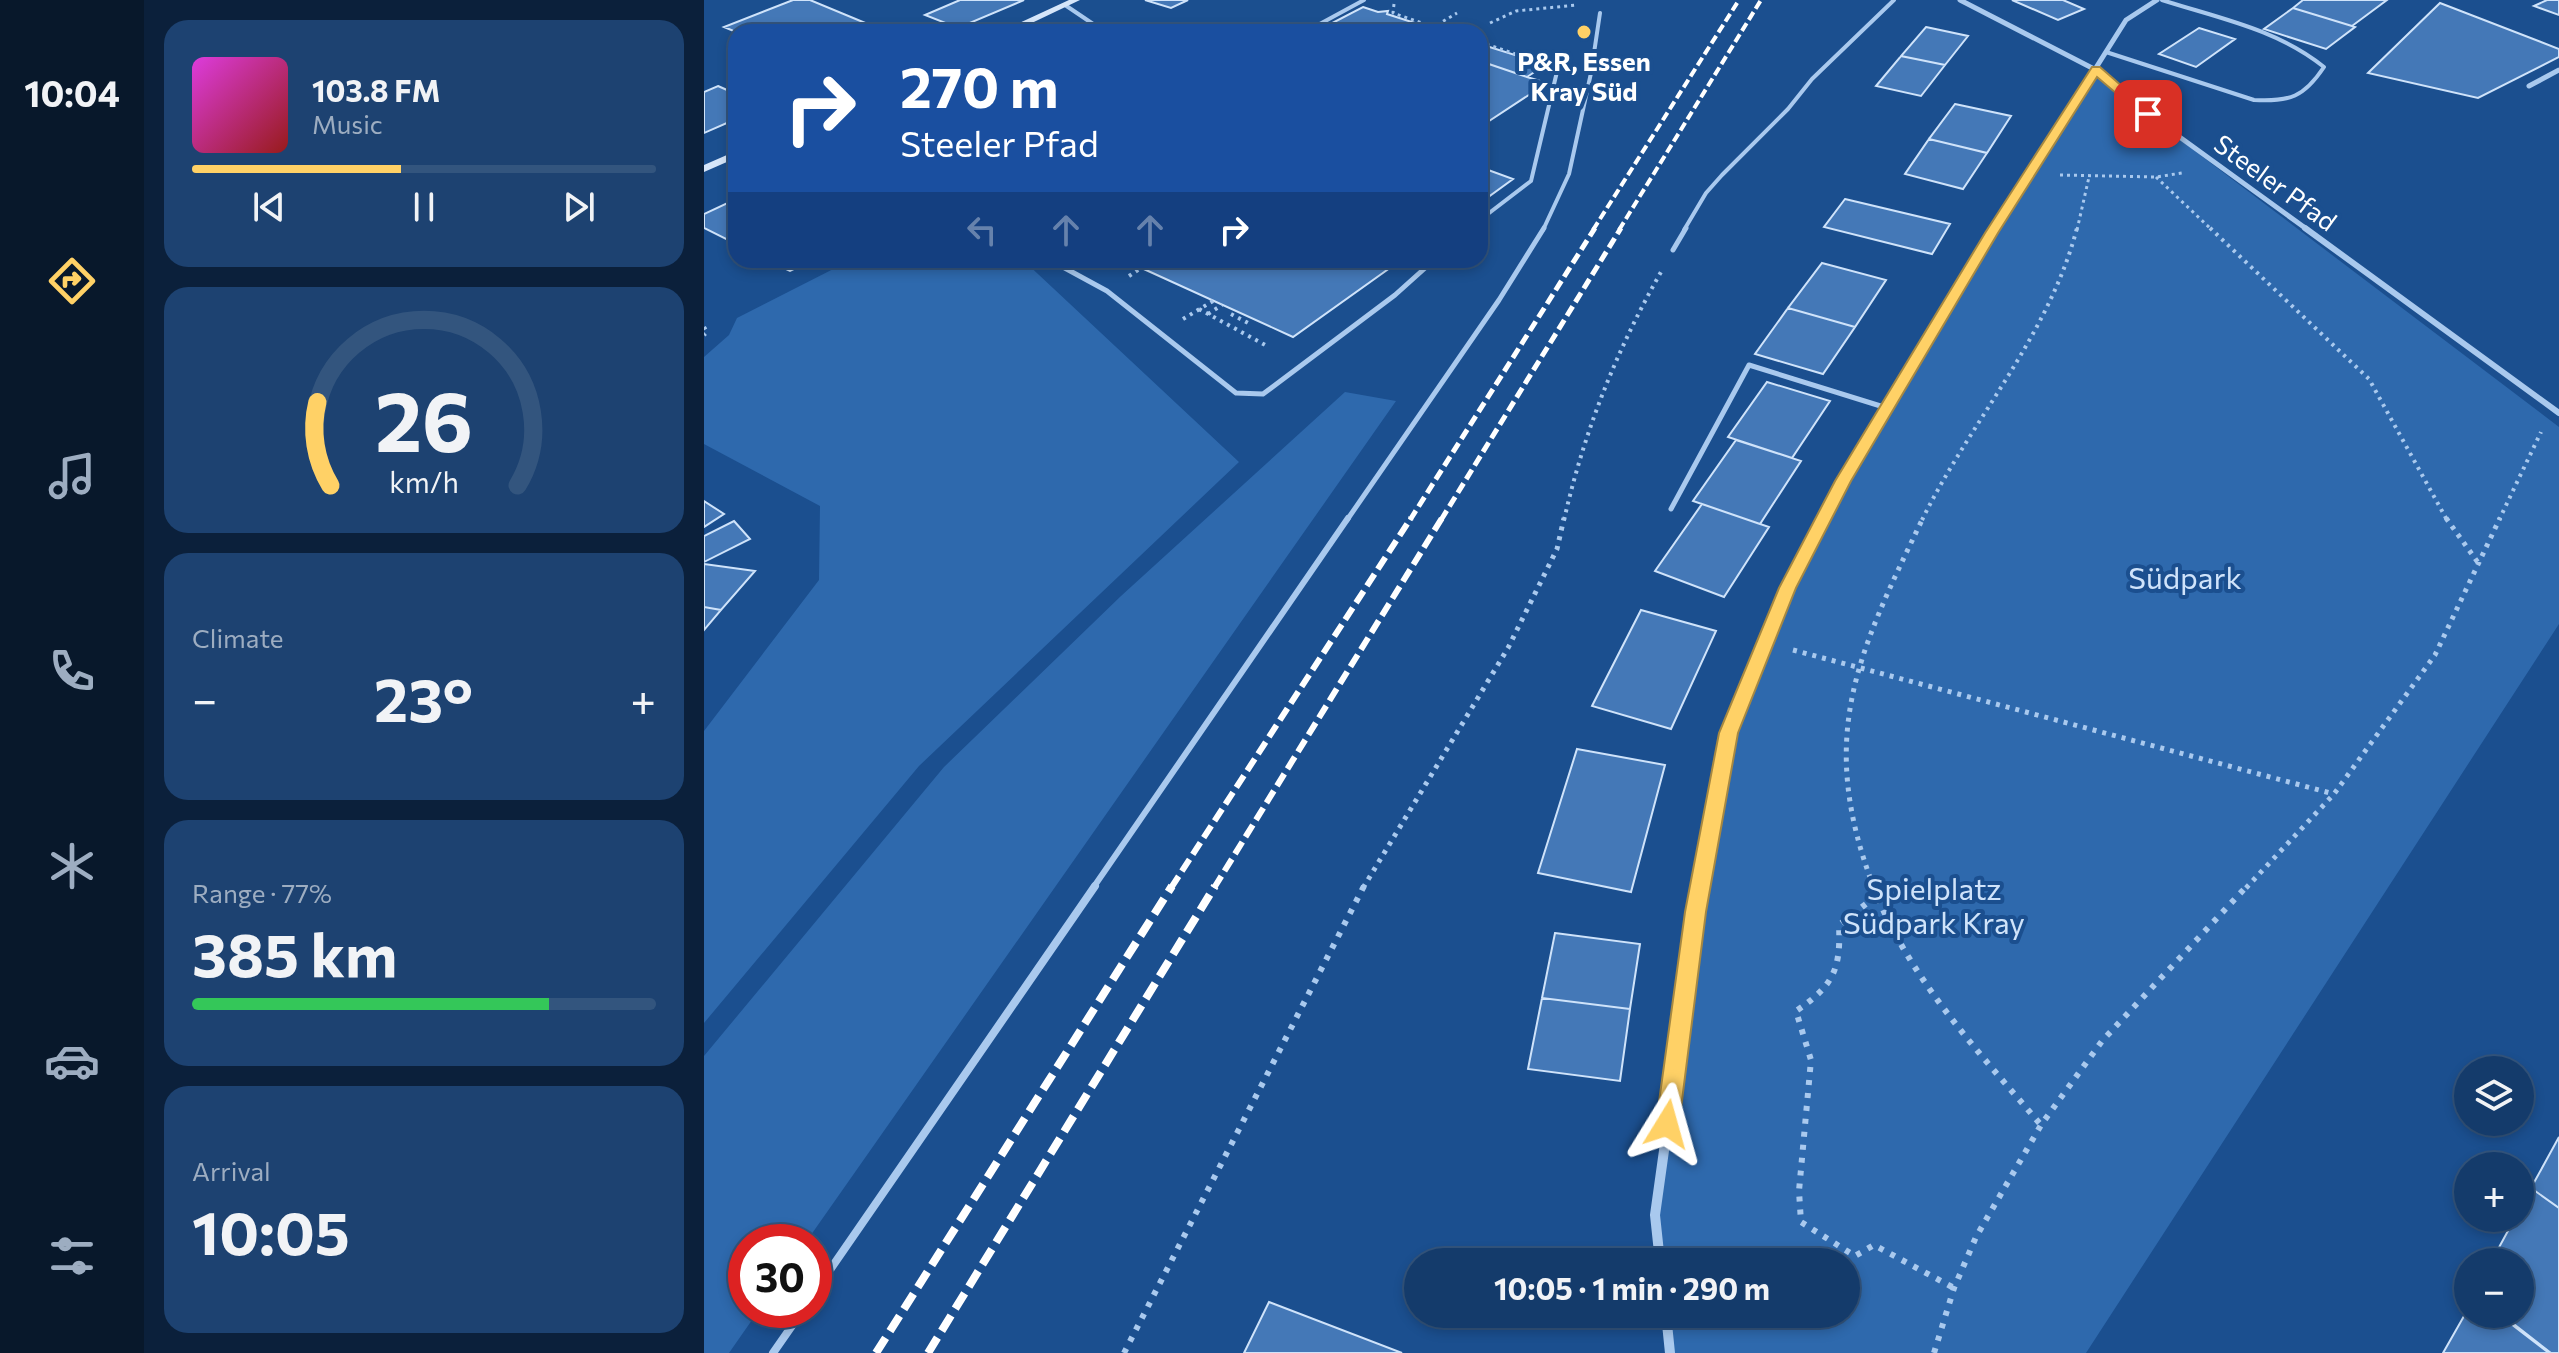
<!DOCTYPE html>
<meta charset="utf-8">
<style>
body{margin:0;font-family:Commissioner,sans-serif;background:#1d4271;color:#f1f3f6;height:100vh;display:flex;flex-direction:column;font-size:30px;white-space:nowrap}
*{box-sizing:border-box;margin:0}
p{font-size:26px;color:#9dadc1}
.icon{flex:none;width:44px;height:44px;fill:none;stroke:currentColor;stroke-width:2;stroke-linecap:round;stroke-linejoin:round}
.map{position:relative;flex:1;overflow:hidden}
.panel{display:flex;flex-direction:column;gap:20px;padding:20px;background:#0b203b;width:560px}
.panel>*{flex:none}
.guide{position:absolute;left:24px;top:24px;width:760px;height:244px;border-radius:24px;box-shadow:0 4px 12px #0003,0 0 0 2px #33557e;background:#1a4fa0;color:#fff;overflow:hidden}
.tools{position:absolute;left:1750px;top:1056px;display:grid;gap:16px}
.tools a{display:grid;place-items:center;width:80px;height:80px;border-radius:50%;background:#143b6b;box-shadow:0 4px 12px #0003,0 0 0 2px #33557e;font-size:40px}
.speed{position:absolute;left:24px;top:1224px;display:flex;gap:16px;font-size:40px;font-weight:700;text-align:center}
.speed>*{display:grid;place-content:center;width:104px;height:104px;border-radius:50%;background:#143b6b;box-shadow:0 4px 12px #0003,0 0 0 2px #33557e;line-height:1}
.speed .limit{border:12px solid #d22;background:#fff;color:#111}
.pin{position:absolute;display:grid;place-items:center;width:68px;height:68px;color:#fff;margin:-34px;border-radius:16px;box-shadow:0 4px 12px #0006}
.me{position:absolute;width:88px;margin:-44px;rotate:8deg;stroke-linejoin:round;filter:drop-shadow(0 0 6px #0008)}
.turn{display:flex;align-items:center;gap:28px;height:168px;padding:0 40px;font-size:36px}
.turn .icon{width:104px;height:104px;stroke-width:2.5}
.turn b{display:block;font-size:56px;line-height:68px}
.lanes{display:flex;align-items:center;height:76px;padding:0 40px;background:#0003;justify-content:center;gap:40px;direction:ltr}
.lanes .off{opacity:.35}
.big{font-size:60px;font-weight:700;line-height:1.1}
.panel .tile{flex:1;display:flex;flex-direction:column;justify-content:center;gap:12px;min-width:0;padding:0 28px;border-radius:24px;background:#1d4271}
.panel .dial{align-items:center;gap:0}
.dial svg{height:208px;overflow:visible;fill:none;stroke:#33557e;stroke-width:7;stroke-linecap:round;text-anchor:middle}
.dial text{fill:#f1f3f6;stroke:none}
.song{display:flex;align-items:center;gap:24px}
.cover{width:96px;height:96px;border-radius:12px;background:linear-gradient(135deg,hsl(300 70% 55%),hsl(0 70% 35%))}
.played{height:8px;border-radius:4px;background:linear-gradient(90deg,#ffd166 45%,#33557e 45%)}
.keys{display:flex;justify-content:space-around;direction:ltr}
.heat{display:flex;justify-content:space-between;align-items:center;font-size:44px;direction:ltr}
.charge{height:12px;border-radius:6px;background:linear-gradient(90deg,#34c759 77%,#33557e 0)}
.trip{position:absolute;left:700px;top:1248px;width:456px;height:80px;border-radius:40px;background:#143b6b;box-shadow:0 4px 12px #0003,0 0 0 2px #33557e;font-weight:700;line-height:80px;text-align:center}
main{display:flex;flex:1;min-height:0}
.dock{display:flex;flex-direction:column;width:144px;justify-content:space-around;align-items:center;background:#08182b;color:#9dadc1}
.dock .icon{width:56px;height:56px}
.dock .selected{color:#ffd166}
.dock b{font-size:36px;color:#f1f3f6}
.map>svg:first-child{display:block}
</style>
<main>
<nav class="dock">
<b>10:04</b>
<svg class="icon selected" aria-label="directions" viewBox="0 0 24 24"><path d="M12 3l9 9-9 9-9-9zM9 14v-3h6M13 9l2 2-2 2"/></svg>
<svg class="icon" aria-label="music" viewBox="0 0 24 24"><path d="M9 18V5l10-2v13"/><circle cx="6" cy="18" r="3"/><circle cx="16" cy="16" r="3"/></svg>
<svg class="icon" aria-label="phone" viewBox="0 0 24 24"><path d="M5 4h4l2 5-3 2q2 4 5 5l2-3 5 2v4C11 20 4 13 5 4z"/></svg>
<svg class="icon" aria-label="climate" viewBox="0 0 24 24"><path d="M12 3v18M4 7l16 10M4 17L20 7"/></svg>
<svg class="icon" aria-label="car" viewBox="0 0 24 24"><path d="M5 17H2v-5l4-1 3-4h7l3 4 3 1v5h-3M9 17h6M6 11h13"/><circle cx="7" cy="17" r="2"/><circle cx="17" cy="17" r="2"/></svg>
<svg class="icon" aria-label="filters" viewBox="0 0 24 24"><path d="M4 7h16M4 17h16"/><circle cx="9" cy="7" r="2"/><circle cx="15" cy="17" r="2"/></svg>
</nav>
<section class="panel">
<div class="tile">
<div class="song"><i class="cover"></i><div><b>103.8 FM</b><p>Music</p></div></div>
<div class="played"></div>
<div class="keys"><svg class="icon" aria-label="previous" viewBox="0 0 24 24"><path d="M18 5L8 12l10 7zM5 5v14"/></svg><svg class="icon" aria-label="pause" viewBox="0 0 24 24"><path d="M8 5v14M16 5v14"/></svg><svg class="icon" aria-label="next" viewBox="0 0 24 24"><path d="M6 5l10 7-10 7zM19 5v14"/></svg></div>
</div>
<div class="tile dial"><svg viewBox="0 0 100 80">
<path d="M14 69A42 42 0 1 1 86 69"/>
<path d="M14 69A42 42 0 0 1 9 37" stroke="#ffd166"/>
<text x="50" y="56" font-size="32" font-weight="700">26</text>
<text x="50" y="72" font-size="11">km/h</text>
</svg></div>
<div class="tile"><p>Climate</p>
<div class="heat"><a>−</a><b class="big">23°</b><a>+</a></div>
</div>
<div class="tile"><p>Range · 77%</p><b class="big">385 km</b><div class="charge"></div></div>
<div class="tile"><p>Arrival</p><b class="big">10:05</b></div>
</section>
<div class="map">
<svg width="1855" height="1353" viewBox="0 0 1855 1353">
<rect width="100%" height="100%" fill="#1b4f8f"/>
<path fill="#2e69ad" d="M1392,76L1855,427V624L1382,1353H970L966,1314H1142V1262H960L955,1213L996,915L1030,739L1062,648L1088,588L1142,482L1329,172Z
M147,260H319L535,462L215,766L0,1023V731L115,580L116,506L0,444V357L25,335L33,318Z
M641,392L692,401L102,1242H42V1310H55L25,1353H0V1056L240,767L417,596Z"/>
<path fill="#4478b7" stroke="#cfe3fa" stroke-width="2" d="M89,0H106L183,32H32L20,27Z
M256,0H320L254,28L221,15Z
M441,0H484L467,8Z
M1308,0H1359L1380,9L1354,20Z
M1599,0H1683L1648,26L1589,8Z
M1843,0H1855V15L1830,6Z
M1736,3L1855,49V57L1774,98L1664,73Z
M659,7L674,12L684,11L683,14L714,24L700,32H611Z
M1589,8L1648,26L1651,27L1622,49L1560,29Z
M1222,27L1264,36L1241,65L1197,56Z
M1495,28L1531,39L1492,67L1455,54Z
M776,44L833,62L841,65L823,77L776,61Z
M1197,56L1241,65L1217,96L1172,86Z
M776,61L823,77L843,83L776,127Z
M14,86L32,94V119L0,133V92Z
M1251,104L1307,116L1283,153L1225,139Z
M1225,139L1283,153L1259,189L1201,174Z
M776,167L809,179L776,203Z
M32,199V244L0,228V214Z
M1141,199L1246,224L1228,254L1120,227Z
M63,260H108L86,271Z
M420,260H697L589,337Z
M1118,263L1182,280L1151,327L1084,308Z
M1084,308L1151,327L1119,374L1051,354Z
M1063,382L1126,401L1088,458L1024,437Z
M1032,440L1097,461L1056,524L989,501Z
M0,501L20,514L0,527Z
M998,504L1065,527L1020,597L951,571Z
M30,521L46,539L0,562V536Z
M0,564L51,571L17,610L0,607Z
M0,607L17,610L0,630Z
M937,610L1012,631L967,729L888,706Z
M873,749L961,765L927,892L834,873Z
M851,933L936,944L926,1009L838,998Z
M838,998L926,1009L916,1081L824,1069Z
M1855,1137V1208L1827,1188Z
M1827,1188L1855,1208V1353H1847L1797,1314H1816V1262H1787L1811,1218H1816V1208Z
M565,1302L698,1353H540Z
M1764,1309V1314H1794L1845,1353H1739Z"/>
<g fill="none" stroke-linecap="round" stroke-linejoin="round">
<path stroke="#a9c9ee" stroke-width="3" stroke-dasharray="3 4" stroke-linecap="butt" d="M690,4L689,13L745,32
M786,23L812,11L873,5
M721,32L753,13
M776,42L829,60
M1356,175L1452,177L1478,173
M1452,177L1508,230
M1373,230L1385,177"/>
<path stroke="#a9c9ee" stroke-width="4" stroke-dasharray="3 5" stroke-linecap="butt" d="M1506,228L1665,379L1743,520
M425,276L437,268
M495,309L563,346
M504,314L518,305
M527,314L546,324
M479,319L509,301
M0,327L3,332L0,335
M860,520C880,432 912,351 957,272
M1218,520C1266,422 1345,336 1373,228
M1795,520L1837,432"/>
<path stroke="#a9c9ee" stroke-width="5" stroke-dasharray="4 6" stroke-linecap="butt" d="M1742,518L1775,564
M1089,650L1630,794
M659,888L804,648L853,549L860,518
M1170,888C1112,737 1153,655 1219,518
M1542,888L1630,794L1731,655L1796,518"/>
<path stroke="#a9c9ee" stroke-width="6" stroke-dasharray="5 8" stroke-linecap="butt" d="M1169,886C1205,979 1274,1051 1337,1125
M1172,896L1135,925C1137,970 1129,986 1092,1011L1107,1060L1095,1191L1097,1222L1151,1256L1170,1245L1250,1288
M420,1353L660,886
M1230,1353L1250,1288L1272,1237L1337,1125L1398,1041L1543,886"/>
<path stroke="#a9c9ee" stroke-width="4" d="M361,5L401,32
M601,32L660,0
M1402,52L1550,100C1586,102 1600,97 1620,67C1573,29 1514,18 1458,0
M776,220L827,181L856,59
M839,230L865,174L887,73L896,13
M980,230L1002,193L1018,175L1084,109L1108,79L1190,0"/>
<path stroke="#a9c9ee" stroke-width="5" d="M969,250L982,228
M346,260L403,291L532,393L559,394L691,295L730,260
M967,509L1045,365L1183,408
M643,520L795,300L840,228"/>
<path stroke="#a9c9ee" stroke-width="6" d="M389,888L644,518"/>
<path stroke="#a9c9ee" stroke-width="8" d="M110,1293L391,886
M69,1353L99,1310"/>
<path stroke="#a9c9ee" stroke-width="5" d="M1256,0L1392,70L1419,96L1604,230
M1825,86L1855,70
M1290,230L1422,20L1453,0"/>
<path stroke="#a9c9ee" stroke-width="6" d="M1601,228L1855,413
M1118,520L1291,228"/>
<path stroke="#a9c9ee" stroke-width="8" d="M996,888L1024,733L1083,588L1119,518"/>
<path stroke="#a9c9ee" stroke-width="10" d="M956,1262L951,1215L997,886
M962,1314L966,1353"/>
<path fill="#d6e6fa" fill-rule="evenodd" d="M365,0H376L309,32H296Z
M32,151V158L0,172V165Z"/>
<path stroke="#fff" stroke-width="4" stroke-dasharray="9 4" stroke-linecap="butt" d="M889,230L1035,0
M915,230L1057,0"/>
<path stroke="#fff" stroke-width="5" stroke-dasharray="11 5" stroke-linecap="butt" d="M706,520L891,228
M737,520L917,228"/>
<path stroke="#fff" stroke-width="6" stroke-dasharray="14 6" stroke-linecap="butt" d="M467,888L707,518
M510,888L738,518"/>
<path stroke="#fff" stroke-width="8" stroke-dasharray="18 8" stroke-linecap="butt" d="M172,1353L468,886
M224,1353L511,886"/>
</g>
<path fill="#ffd166" stroke="#a68842" stroke-width="2" d="M1388,67H1396L1450,114L1440,117L1393,77L1294,233L1147,481L1092,588L1034,733L1002,912L975,1124L972,1132L963,1135L955,1132L952,1124L981,912L1015,733L1075,588L1131,481L1281,233Z"/>
<circle fill="#ffd166" stroke="#1b4f8f" stroke-width="3" cx="880" cy="32" r="8"/>
<g text-anchor="middle" dominant-baseline="central" stroke-width="8" stroke-linejoin="round" paint-order="stroke">
<g font-size="26" font-weight="bold" fill="#fff" stroke="#1b4f8f">
<text x="880" y="60">P&amp;R, Essen<tspan x="880" dy="30">Kray Süd</tspan></text>
</g>
<g font-size="26" fill="#fff" stroke="#1b4f8f">
<text transform="translate(1572 182) rotate(36)">Steeler Pfad</text>
</g>
<g font-size="30" fill="#cfe3fa" stroke="#1b4f8f">
<text x="1481" y="576">Südpark</text>
<text x="1230" y="887">Spielplatz<tspan x="1230" dy="34">Südpark Kray</tspan></text>
</g>
</g>
</svg>
<div class="tools">
<a><svg class="icon" aria-label="layers" viewBox="0 0 24 24"><path d="M12 4l9 5-9 5-9-5zM3 14l9 5 9-5"/></svg></a>
<a>+</a>
<a>−</a>
</div>
<div class="speed"><div class="limit">30</div></div>
<div class="pin" style="left:1444px;top:114px;background:#d93025"><svg class="icon" aria-label="arrive" viewBox="0 0 24 24"><path d="M6 21V4h12l-3 4 3 4H6"/></svg></div>
<svg class="me" style="left:963px;top:1124px" viewBox="-20 -20 40 40"><path d="M0-17L14 15 0 8-14 15z" fill="#ffd166" stroke="#fff" stroke-width="4"/></svg>
<div class="trip">10:05 · 1 min · 290 m</div>
<div class="guide">
<div class="turn"><svg class="icon" aria-label="right" viewBox="0 0 24 24"><path d="M7 20v-9h11M14 6l5 5-5 5"/></svg><div><b>270 m</b>Steeler Pfad</div></div>
<div class="lanes"><svg class="icon off" aria-label="left" viewBox="0 0 24 24"><path d="M17 20v-9H6M10 6l-5 5 5 5"/></svg><svg class="icon off" aria-label="ahead" viewBox="0 0 24 24"><path d="M12 20V5M6 11l6-6 6 6"/></svg><svg class="icon off" aria-label="ahead" viewBox="0 0 24 24"><path d="M12 20V5M6 11l6-6 6 6"/></svg><svg class="icon" aria-label="right" viewBox="0 0 24 24"><path d="M7 20v-9h11M14 6l5 5-5 5"/></svg></div>
</div>
</div>
</main>
